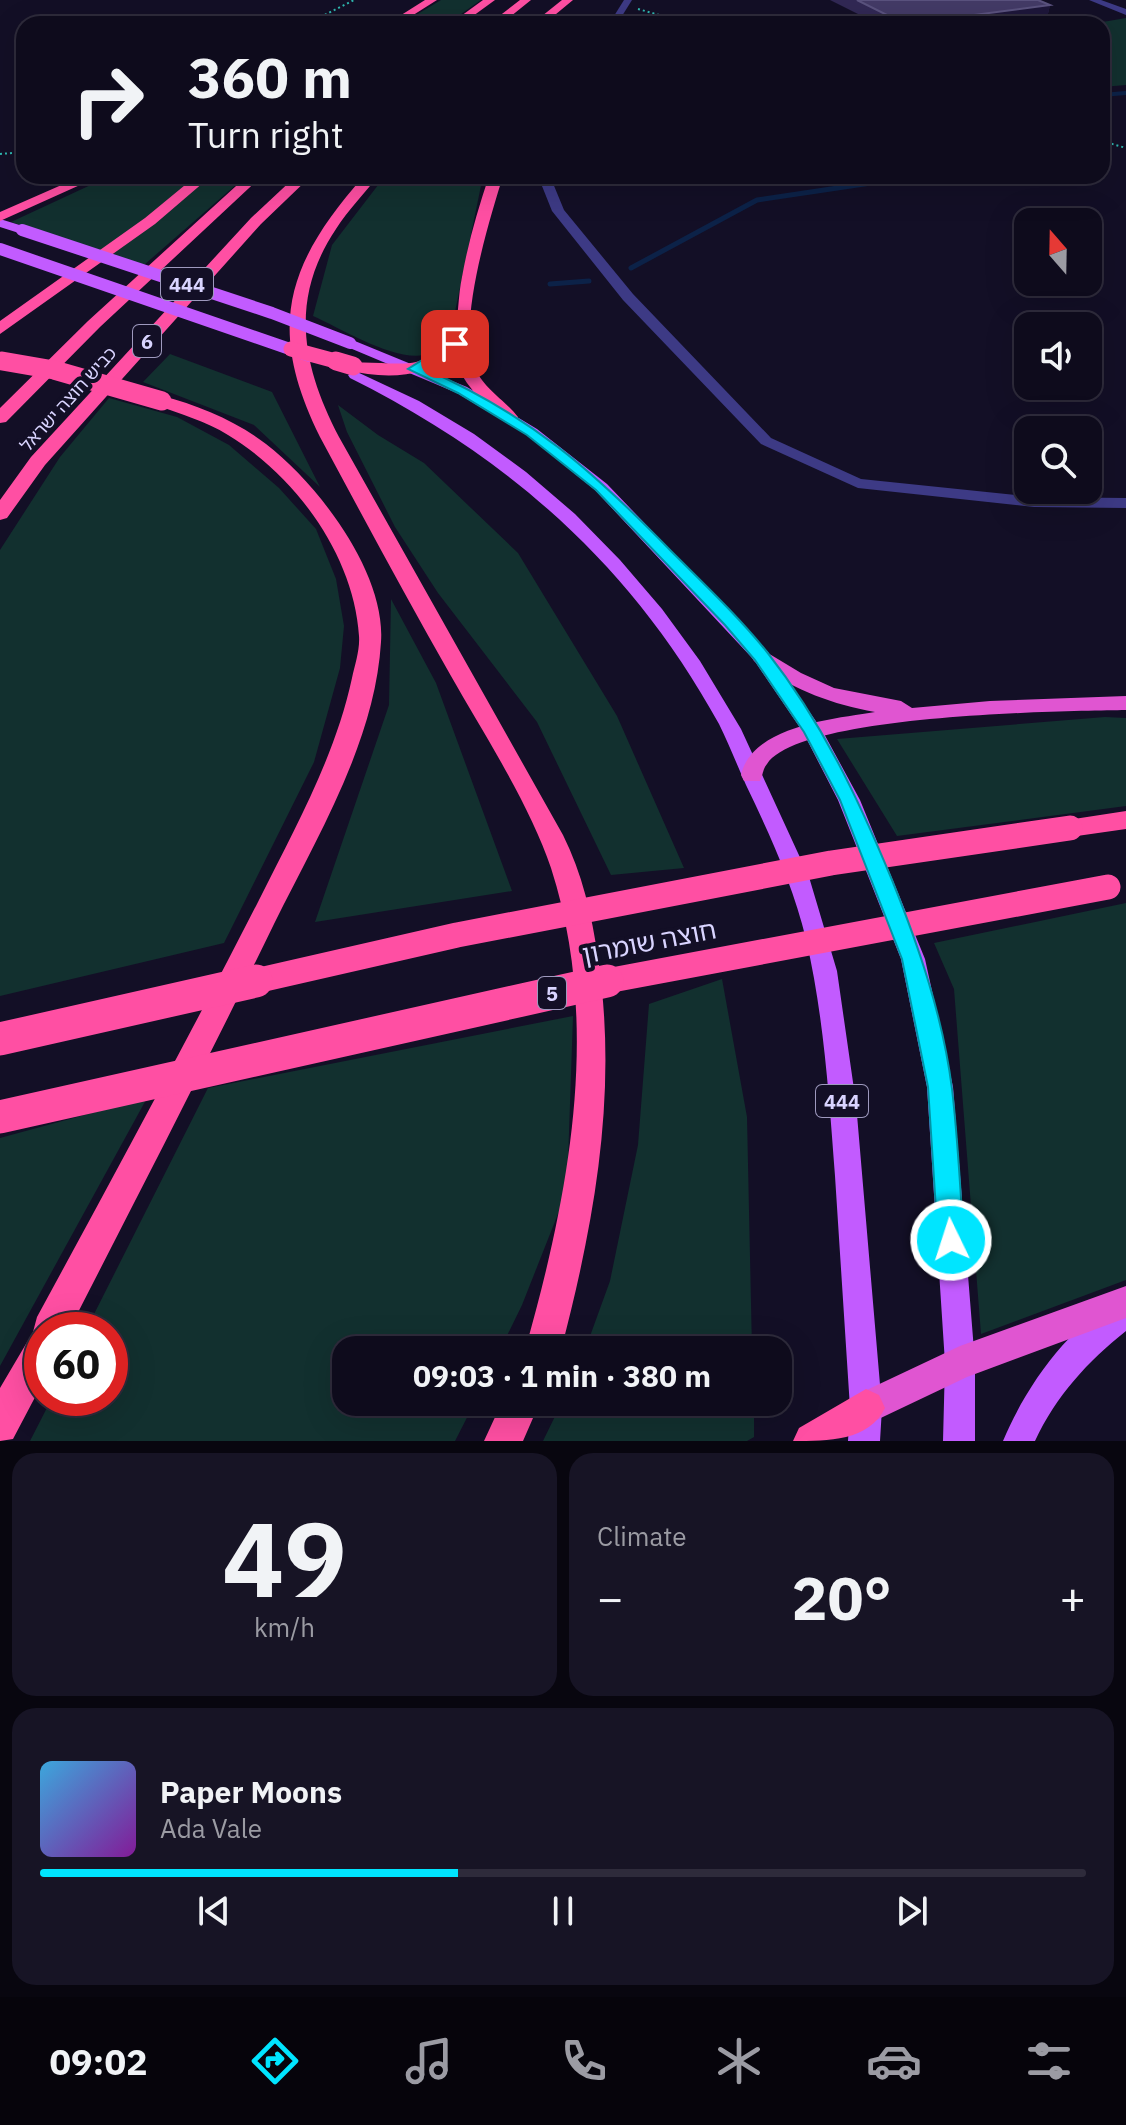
<!DOCTYPE html>
<meta charset="utf-8">
<style>
body{margin:0;font-family:"IBM Plex Sans","Noto Sans Hebrew",sans-serif;background:#171425;color:#f1f3f6;height:100vh;display:flex;flex-direction:column;font-size:30px;white-space:nowrap}
*{box-sizing:border-box;margin:0}
p{font-size:26px;color:#9b9ba3}
.icon{flex:none;width:44px;height:44px;fill:none;stroke:currentColor;stroke-width:2;stroke-linecap:round;stroke-linejoin:round}
.map{position:relative;height:1441px;overflow:hidden}
.sheet{display:flex;flex-direction:column;gap:12px;padding:12px;background:#08060f;flex:1}
.sheet>*{flex:none}
.banner{position:absolute;left:16px;top:16px;width:1094px;height:168px;border-radius:24px;box-shadow:0 8px 32px #0002,0 0 0 2px #2e2b3b;background:#0e0b1c;color:#f1f3f6;overflow:hidden}
.needle{width:52px;rotate:340deg}
.tools{position:absolute;left:1014px;top:208px;display:grid;gap:16px}
.tools a{display:grid;place-items:center;width:88px;height:88px;border-radius:16px;background:#0e0b1c;box-shadow:0 8px 32px #0002,0 0 0 2px #2e2b3b;font-size:40px}
.speed{position:absolute;left:24px;top:1312px;display:flex;gap:16px;font-size:40px;font-weight:700;text-align:center}
.speed>*{display:grid;place-content:center;width:104px;height:104px;border-radius:50%;background:#0e0b1c;box-shadow:0 8px 32px #0002,0 0 0 2px #2e2b3b;line-height:1}
.speed .limit{border:12px solid #d22;background:#fff;color:#111}
.pin{position:absolute;display:grid;place-items:center;width:68px;height:68px;color:#fff;margin:-34px;border-radius:16px;box-shadow:0 4px 12px #0006}
.me{position:absolute;width:88px;margin:-44px;rotate:356deg;stroke-linejoin:round;filter:drop-shadow(0 0 6px #0008)}
.turn{display:flex;align-items:center;gap:28px;height:168px;padding:0 40px;font-size:36px}
.turn .icon{width:104px;height:104px;stroke-width:2.5}
.turn b{display:block;font-size:56px;line-height:68px}
.big{font-size:60px;font-weight:700;line-height:1.1}
.sheet .widget{flex:1;display:flex;flex-direction:column;justify-content:center;gap:12px;min-width:0;padding:0 28px;border-radius:24px;background:#171425}
.sheet .dial{align-items:center;gap:0}
.dial b{font-size:104px;line-height:1}
.song{display:flex;align-items:center;gap:24px}
.cover{width:96px;height:96px;border-radius:12px;background:linear-gradient(135deg,hsl(200 70% 55%),hsl(290 70% 35%))}
.played{height:8px;border-radius:4px;background:linear-gradient(90deg,#00e5ff 40%,#2e2b3b 40%)}
.keys{display:flex;justify-content:space-around;direction:ltr}
.heat{display:flex;justify-content:space-between;align-items:center;font-size:44px;direction:ltr}
.sheet .tiles{flex:1;display:grid;gap:12px;grid-template-columns:1fr 1fr}
.widget:last-child{grid-column:span 2}
.trip{position:absolute;left:332px;top:1336px;width:460px;height:80px;border-radius:24px;background:#0e0b1c;box-shadow:0 8px 32px #0002,0 0 0 2px #2e2b3b;font-weight:700;line-height:80px;text-align:center}
.tabs{display:flex;height:128px;justify-content:space-around;align-items:center;background:#06040b;color:#9b9ba3}
.tabs .icon{width:56px;height:56px}
.tabs .selected{color:#00e5ff}
.tabs b{font-size:36px;color:#f1f3f6}
.map>svg:first-child{display:block}
</style>
<div class="map">
<svg width="1126" height="1441" viewBox="0 0 1126 1441">
<rect width="100%" height="100%" fill="#130f26"/>
<path fill="#12302f" d="M441,0H481L447,24H401Z
M1126,18V85L1102,87V24H1091Z
M110,176H246L144,265L11,222Z
M385,176H483L450,336C445,342 439,350 431,353C400,366 343,329 313,316L332,245Z
M170,354L272,392L320,487L254,425L143,382Z
M109,398L177,417L229,445L279,488L316,529L336,579L344,626L340,668L314,762L224,943L0,996V550L60,457Z
M338,405L378,435L424,463L518,553L617,716L684,868L611,875L537,722L438,593L395,527L347,432Z
M391,599L436,683L512,891L315,922L389,705Z
M1105,717L1126,718V806L897,836L837,739Z
M1126,903V1280L981,1334L954,989L934,943Z
M722,979L747,1117L752,1350H585L610,1281L638,1145L649,1004Z
M573,1016L567,1191L522,1305L500,1350H346V1402H475L455,1441H30L52,1398H110V1330H86L208,1088Z
M147,1098L0,1366V1138Z
M562,1402H754V1437L747,1441H543Z"/>
<g fill="none" stroke-linecap="round" stroke-linejoin="round">
<path stroke="#0c2248" stroke-width="4" d="M1102,95L1126,93"/>
<path stroke="#0c2248" stroke-width="5" d="M631,268L757,200L918,176
M550,284L589,281"/>
<path stroke="#2fb8b0" stroke-width="2" stroke-dasharray="2 3" stroke-linecap="butt" d="M638,9L691,24
M307,24L354,0
M1102,141L1126,148
M0,154L24,152"/>
<path fill="#3d3a85" fill-rule="evenodd" d="M624,0H632L617,24H609Z
M1089,0H1101L1126,9V15Z
M538,176H550L564,210L633,294L771,438L861,479L1034,497L1126,498V508L1034,507L858,488L761,444L623,300L552,211Z"/>
<path fill="#c25bff" fill-rule="evenodd" d="M0,219L26,227L28,230L22,234L0,227Z
M350,339L467,387L537,429L607,484L768,652L822,730L860,800L925,959L953,1087L975,1363V1441H943L945,1363L927,1087L901,959L838,800L803,732L754,660L595,490L527,435L457,393L345,346L343,343Z
M355,371L419,401L474,434L526,472L575,514L620,560L662,609L700,661L741,729L809,877L837,971L856,1103L882,1408L880,1441H848L850,1408C845,1331 840,1253 835,1176C829,1097 824,1017 806,939C793,885 770,835 746,785C737,765 729,744 719,724C632,566 510,458 350,378L348,375Z
M1126,1297V1331C1088,1361 1056,1396 1035,1441H1003C1025,1388 1071,1320 1126,1297Z"/>
<path fill="#e055d1" fill-rule="evenodd" d="M761,649L801,673L834,688L901,701L912,708L990,701L1126,696V710C1063,711 800,714 767,764C763,768 763,775 760,781H744L741,775C752,726 833,719 875,712C829,704 790,688 754,661L751,656Z
M1126,1286V1318L967,1377L866,1425L854,1420L849,1408L854,1396L960,1346Z"/>
<path fill="#ff4fa3" fill-rule="evenodd" d="M425,0H437L399,24H387Z
M483,0H495L462,24H450Z
M520,0H531L501,24H489Z
M562,0H573L544,24H532Z
M82,176H100L0,221V212Z
M196,176H211L155,224L0,334V321L145,218Z
M247,176H262L100,327L6,422L0,423V408L88,321Z
M296,176H311L261,224L45,465L7,518L0,520V500L31,457L251,218Z
M364,176H378C364,194 348,210 336,229C289,299 302,366 339,437L563,835C582,873 592,915 598,958C618,1092 595,1220 561,1350H525C569,1195 602,1026 551,868C530,805 484,734 451,676C406,597 363,517 320,437C266,328 286,264 364,176Z
M489,176H503C489,221 458,321 474,365C481,387 504,399 518,417L509,422L503,421C483,401 460,383 454,354C424,379 383,379 347,370L344,366C353,358 398,367 416,362C429,358 449,347 454,332C459,316 458,295 462,277C468,243 478,209 489,176Z
M162,396C198,405 236,421 266,444C318,484 386,573 381,642C375,742 317,837 274,924C208,1060 138,1195 69,1330H42V1384L13,1439L0,1441V1388L33,1332L37,1317C112,1179 187,1041 259,900C295,828 335,757 352,678C355,664 360,650 359,636C354,556 296,476 228,435C206,421 180,414 156,405L153,401Z
M1126,811V829L1070,837L1061,835L1057,828L1061,821Z
M866,1389L879,1395L885,1408C869,1441 828,1441 793,1441L799,1428Z
M502,1402H540L523,1441H484Z"/>
<path stroke="#c25bff" stroke-width="12" d="M22,230L272,313L350,343
M0,249L310,356"/>
<path stroke="#ff4fa3" stroke-width="15" d="M291,349L343,363
M0,361L14,363"/>
<path stroke="#ff4fa3" stroke-width="19" d="M2,361L54,370L162,401
M336,361L353,366"/>
<path stroke="#ff4fa3" stroke-width="25" d="M247,983L457,935L831,863L1070,828
M596,983L1108,887"/>
<path stroke="#ff4fa3" stroke-width="33" d="M0,1039L256,981
M0,1117L607,981"/>
</g>
<path fill="#312854" d="M830,0H1038L1050,5L1047,18L1000,24H878Z"/>
<path fill="#1d163a" d="M1050,5L1047,18L1000,24H905Z"/>
<path fill="#433a66" stroke="#5a527e" stroke-width="2" d="M857,0H1038L1050,5L905,24Z"/>
<path fill="#00e5ff" stroke="#0095a6" stroke-width="2" d="M451,342L462,344L443,360L425,369C530,415 592,470 671,551C704,584 738,616 767,652C822,722 858,798 892,880C919,947 943,1017 952,1089C958,1139 960,1190 964,1240L960,1249L951,1253L942,1249L938,1240L928,1087L902,959L840,800L804,732L755,660L725,625L596,490L527,435L458,393L408,369Z"/>
<g text-anchor="middle" dominant-baseline="central" stroke-width="8" stroke-linejoin="round" paint-order="stroke">
<g font-size="18" fill="#d9d4ff" stroke="#130f26">
<text transform="translate(68 399) rotate(-48)">כביש חוצה ישראל</text>
</g>
<g fill="#130f26" stroke="#9e99be" stroke-width="2">
<rect x="161" y="268" width="52" height="32" rx="6"/>
<rect x="133" y="325" width="28" height="32" rx="6"/>
<rect x="538" y="977" width="28" height="32" rx="6"/>
<rect x="816" y="1085" width="52" height="32" rx="6"/>
</g>
<g font-size="20" font-weight="bold" fill="#d9d4ff">
<text x="187" y="284">444</text>
<text x="147" y="341">6</text>
<text x="552" y="993">5</text>
<text x="842" y="1101">444</text>
</g>
<g font-size="26" fill="#d9d4ff" stroke="#130f26">
<text transform="translate(649 941) rotate(-11)">חוצה שומרון</text>
</g>
</g>
</svg>
<div class="tools">
<a><svg class="needle" viewBox="-14 -14 28 28"><path d="M0-13l5 13h-10z" fill="#e53935"/><path d="M0 13l5-13h-10z" fill="#9b9ba3"/></svg></a>
<a><svg class="icon" aria-label="sound" viewBox="0 0 24 24"><path d="M4 9h4l5-4v14l-5-4H4zM17 9q2 3 0 6"/></svg></a>
<a><svg class="icon" aria-label="search" viewBox="0 0 24 24"><circle cx="10" cy="10" r="6"/><path d="M15 15l6 6"/></svg></a>
</div>
<div class="speed"><div class="limit">60</div></div>
<div class="pin" style="left:455px;top:344px;background:#d93025"><svg class="icon" aria-label="arrive" viewBox="0 0 24 24"><path d="M6 21V4h12l-3 4 3 4H6"/></svg></div>
<svg class="me" style="left:951px;top:1240px" viewBox="-20 -20 40 40"><circle r="17" fill="#00e5ff" stroke="#fff" stroke-width="3"/><path d="M0-11L8 9 0 5-8 9z" fill="#fff"/></svg>
<div class="trip">09:03 · 1 min · 380 m</div>
<div class="banner">
<div class="turn"><svg class="icon" aria-label="right" viewBox="0 0 24 24"><path d="M7 20v-9h11M14 6l5 5-5 5"/></svg><div><b>360 m</b>Turn right</div></div>
</div>
</div>
<section class="sheet">
<div class="tiles">
<div class="widget dial"><b>49</b><p>km/h</p></div>
<div class="widget"><p>Climate</p>
<div class="heat"><a>−</a><b class="big">20°</b><a>+</a></div>
</div>
<div class="widget">
<div class="song"><i class="cover"></i><div><b>Paper Moons</b><p>Ada Vale</p></div></div>
<div class="played"></div>
<div class="keys"><svg class="icon" aria-label="previous" viewBox="0 0 24 24"><path d="M18 5L8 12l10 7zM5 5v14"/></svg><svg class="icon" aria-label="pause" viewBox="0 0 24 24"><path d="M8 5v14M16 5v14"/></svg><svg class="icon" aria-label="next" viewBox="0 0 24 24"><path d="M6 5l10 7-10 7zM19 5v14"/></svg></div>
</div>
</div>
</section>
<nav class="tabs">
<b>09:02</b>
<svg class="icon selected" aria-label="directions" viewBox="0 0 24 24"><path d="M12 3l9 9-9 9-9-9zM9 14v-3h6M13 9l2 2-2 2"/></svg>
<svg class="icon" aria-label="music" viewBox="0 0 24 24"><path d="M9 18V5l10-2v13"/><circle cx="6" cy="18" r="3"/><circle cx="16" cy="16" r="3"/></svg>
<svg class="icon" aria-label="phone" viewBox="0 0 24 24"><path d="M5 4h4l2 5-3 2q2 4 5 5l2-3 5 2v4C11 20 4 13 5 4z"/></svg>
<svg class="icon" aria-label="climate" viewBox="0 0 24 24"><path d="M12 3v18M4 7l16 10M4 17L20 7"/></svg>
<svg class="icon" aria-label="car" viewBox="0 0 24 24"><path d="M5 17H2v-5l4-1 3-4h7l3 4 3 1v5h-3M9 17h6M6 11h13"/><circle cx="7" cy="17" r="2"/><circle cx="17" cy="17" r="2"/></svg>
<svg class="icon" aria-label="filters" viewBox="0 0 24 24"><path d="M4 7h16M4 17h16"/><circle cx="9" cy="7" r="2"/><circle cx="15" cy="17" r="2"/></svg>
</nav>
